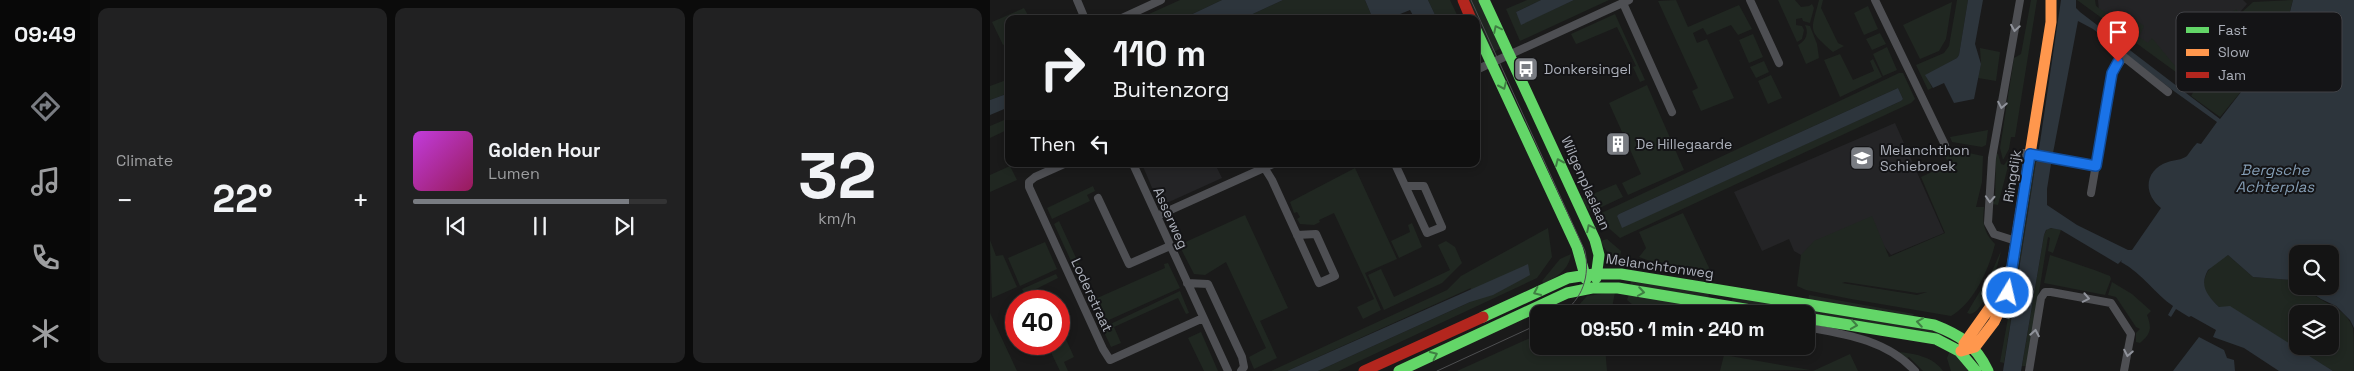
<!DOCTYPE html>
<meta charset="utf-8">
<style>
body{margin:0;font-family:"Space Grotesk",sans-serif;background:#212122;color:#f1f3f6;height:100vh;display:flex;flex-direction:column;font-size:19px;white-space:nowrap}
*{box-sizing:border-box;margin:0}
p{font-size:16px;color:#9d9ea0}
.icon{flex:none;width:28px;height:28px;fill:none;stroke:currentColor;stroke-width:2;stroke-linecap:round;stroke-linejoin:round}
.map{position:relative;flex:1;overflow:hidden}
.details{display:flex;flex-direction:column;gap:8px;padding:8px;background:#0b0b0b;width:900px}
.details>*{flex:none}
.hud{position:absolute;left:15px;top:15px;width:475px;height:152px;border-radius:10px;box-shadow:0 2px 8px #0003,0 0 0 1px #333334;background:#141414;color:#f1f3f6;overflow:hidden}
.tools{position:absolute;left:1299px;top:245px;display:grid;gap:10px}
.tools a{display:grid;place-items:center;width:50px;height:50px;border-radius:10px;background:#141414;box-shadow:0 2px 8px #0003,0 0 0 1px #333334;font-size:25px}
.speed{position:absolute;left:15px;top:290px;display:flex;gap:10px;font-size:25px;font-weight:700;text-align:center}
.speed>*{display:grid;place-content:center;width:65px;height:65px;border-radius:50%;background:#141414;box-shadow:0 2px 8px #0003,0 0 0 1px #333334;line-height:1}
.speed .limit{border:8px solid #d22;background:#fff;color:#111}
.pin{position:absolute;display:grid;place-items:center;width:42px;height:42px;color:#fff;margin:-51px -21px;border-radius:50% 50% 50% 0;rotate:-45deg;box-shadow:0 0 5px #0007}
.pin .icon{rotate:45deg}
.me{position:absolute;width:55px;margin:-28px;rotate:9deg;stroke-linejoin:round;filter:drop-shadow(0 0 4px #0008)}
.turn{display:flex;align-items:center;gap:18px;height:105px;padding:0 25px;font-size:22px}
.turn .icon{width:65px;height:65px;stroke-width:2.5}
.turn b{display:block;font-size:35px;line-height:42px}
.then{display:flex;align-items:center;height:48px;padding:0 25px;background:#0003;gap:10px;font-size:19px}
.big{font-size:38px;font-weight:800;line-height:1.1}
.details .tile{flex:1;display:flex;flex-direction:column;justify-content:center;gap:8px;min-width:0;padding:0 18px;border-radius:10px;background:#212122}
.details .dial{align-items:center;gap:0}
.dial b{font-size:65px;line-height:1}
.song{display:flex;align-items:center;gap:15px}
.cover{width:60px;height:60px;border-radius:8px;background:linear-gradient(135deg,hsl(290 70% 55%),hsl(330 70% 35%))}
.played{height:5px;border-radius:2px;background:linear-gradient(90deg,#797c82 85%,#333334 85%)}
.keys{display:flex;justify-content:space-around;direction:ltr}
.heat{display:flex;justify-content:space-between;align-items:center;font-size:28px;direction:ltr}
.details .tiles{flex:1;display:grid;gap:8px;grid-template-columns:repeat(3,1fr)}
.trip{position:absolute;left:540px;top:305px;width:285px;height:50px;border-radius:10px;background:#141414;box-shadow:0 2px 8px #0003,0 0 0 1px #333334;font-weight:800;line-height:50px;text-align:center}
main{display:flex;flex:1;min-height:0}
.tabs{display:flex;flex-direction:column;width:90px;justify-content:space-around;align-items:center;background:#080808;color:#9d9ea0}
.tabs .icon{width:35px;height:35px}
.tabs .selected{color:#797c82}
.tabs b{font-size:22px;color:#f1f3f6}
.map>svg:first-child{display:block}
</style>
<main>
<nav class="tabs">
<b>09:49</b>
<svg class="icon selected" aria-label="directions" viewBox="0 0 24 24"><path d="M12 3l9 9-9 9-9-9zM9 14v-3h6M13 9l2 2-2 2"/></svg>
<svg class="icon" aria-label="music" viewBox="0 0 24 24"><path d="M9 18V5l10-2v13"/><circle cx="6" cy="18" r="3"/><circle cx="16" cy="16" r="3"/></svg>
<svg class="icon" aria-label="phone" viewBox="0 0 24 24"><path d="M5 4h4l2 5-3 2q2 4 5 5l2-3 5 2v4C11 20 4 13 5 4z"/></svg>
<svg class="icon" aria-label="climate" viewBox="0 0 24 24"><path d="M12 3v18M4 7l16 10M4 17L20 7"/></svg>
</nav>
<section class="details">
<div class="tiles">
<div class="tile"><p>Climate</p>
<div class="heat"><a>−</a><b class="big">22°</b><a>+</a></div>
</div>
<div class="tile">
<div class="song"><i class="cover"></i><div><b>Golden Hour</b><p>Lumen</p></div></div>
<div class="played"></div>
<div class="keys"><svg class="icon" aria-label="previous" viewBox="0 0 24 24"><path d="M18 5L8 12l10 7zM5 5v14"/></svg><svg class="icon" aria-label="pause" viewBox="0 0 24 24"><path d="M8 5v14M16 5v14"/></svg><svg class="icon" aria-label="next" viewBox="0 0 24 24"><path d="M6 5l10 7-10 7zM19 5v14"/></svg></div>
</div>
<div class="tile dial"><b>32</b><p>km/h</p></div>
</div>
</section>
<div class="map">
<svg width="1364" height="371" viewBox="0 0 1364 371">
<rect width="100%" height="100%" fill="#1a1a1a"/>
<path fill="#242426" d="M1108,0H1253L1257,4L1224,42L1191,74L1109,12Z
M905,123L954,233L901,255L885,235L820,254L811,255L804,251L799,239L772,251L744,192Z
M152,164H225L232,178L179,202H168Z"/>
<path fill="#202721" fill-rule="evenodd" d="M190,0H232L192,19H148Z
M293,0H375L383,19H252Z
M438,0H460L469,19H447Z
M475,0H491L511,48L504,52L498,50C490,33 485,16 475,0Z
M537,0H551L526,12L531,24L584,0H619L530,41L516,9Z
M686,0L698,27L749,5L762,29L748,35L741,25L717,35L713,28L703,33L707,43L717,39L744,98L711,111L702,91L708,88L668,1Z
M788,0H805L811,7L819,6L822,4L824,8L820,23L813,21L812,18L806,19V25L812,26L814,30L812,39L807,42Z
M829,0H833L831,8L848,43L854,46L843,52C817,29 821,32 829,0Z
M967,0H978L969,55L967,58L936,75L942,88L938,90L926,65L954,53L959,46Z
M1041,0H1047L1025,137H1021L1019,149L1013,160L1010,148L1024,58L1031,54Z
M1087,0H1105L1106,6L1137,28L1144,19L1154,26L1149,37L1158,43L1162,38L1185,66L1216,36L1209,29L1224,14L1232,22L1246,9L1250,14L1263,2L1303,0L1290,47L1280,61L1270,58L1268,66L1260,70L1242,64L1240,68L1258,83L1230,117L1201,96L1205,89L1190,75Z
M962,2L956,39L949,51L930,59L913,25Z
M878,6L888,29L874,35L864,13Z
M34,8L40,19H19V43L13,45L2,22Z
M625,14L655,80L650,82L643,67L646,66L627,27L589,43L586,44L581,34Z
M815,25L820,26L827,44L829,58L816,64L808,45C816,41 819,33 815,25Z
M890,33L896,44L882,50L876,39Z
M763,34L773,57L759,63L749,40Z
M897,47L907,70L893,76L883,54Z
M990,48L1010,52L1006,81L988,78L991,64Z
M850,54L863,80L884,71L880,61L883,59L892,77L850,97L834,60Z
M774,61L779,72L766,78L760,67Z
M909,73H913L925,99L921,103L630,238L605,216ZM908,88L913,99L911,101L632,227L627,216L629,214Z
M781,75L792,98L778,104L768,81Z
M19,79V93L0,100V86Z
M657,85L694,170L638,195L632,183L651,174L619,103Z
M19,118V129L0,138V126Z
M998,130L996,145L992,147L962,142L960,137Z
M955,148L993,156L992,182L986,207H994C992,223 994,233 1005,244C999,269 984,303 961,316L861,299L816,290L807,286L811,255L824,241L882,216L899,257L955,233L931,177L959,164L951,149ZM855,282L927,293L937,292L927,295L852,283Z
M1006,153L1008,154L1011,164L1014,165L1021,155L1008,205L1002,204V202L1005,201Z
M1044,162H1046L1014,363L1010,362L1018,318L1016,317Z
M20,166L27,180L0,192V175Z
M365,168L407,259L375,273L391,310L373,319L367,307L384,299L344,213L329,220L330,222L324,225L310,224L307,219L310,217L307,212L304,213L300,202Z
M626,184L633,197L601,212L589,200Z
M103,186L105,191L97,195L100,201L62,219L57,208Z
M693,213L722,274L671,265L649,257L656,248L649,232Z
M255,215L298,308L270,321L287,358L264,369L259,357L276,348L236,262L215,275L204,274L189,245Z
M69,221L105,299L175,268L174,264L178,263L190,288L110,324L64,224Z
M422,223L432,247L409,258L401,241L420,232L418,225Z
M558,228L562,257L547,278L348,371H328L480,302L481,288L297,371H281L457,290L471,276Z
M1064,228L1071,230L1063,253L1058,251L1060,238L1058,237L1037,366H1032L1054,235L1057,229Z
M617,239L631,251L629,262L620,256L610,241Z
M0,240L6,256L13,255L27,287L2,298Z
M456,241L465,247L472,263L452,283L394,310L378,275L391,269L404,297L460,270L448,245Z
M55,242L67,269L30,286L18,258Z
M1011,251C1008,265 995,313 980,314L977,313L1003,269Z
M581,254C579,270 567,276 554,284L552,281L570,259Z
M1060,255C1081,262 1100,268 1120,276L1121,279L1115,295L1054,283Z
M1238,255L1263,277L1301,280C1310,286 1319,292 1330,299C1345,308 1356,311 1363,328C1364,336 1364,361 1364,371H1343L1240,307H1229L1215,293C1210,275 1222,263 1238,255ZM1308,314H1340V346H1308Z
M66,274L68,278L44,290L49,301H38L32,289Z
M641,280L719,293L718,300L640,287Z
M1122,282L1142,294L1161,311L1157,315C1162,328 1161,334 1150,343L1146,342V333L1150,329L1146,327L1126,297L1118,295Z
M190,291L199,313L196,314L188,298L124,327L131,343L121,347L112,328Z
M625,292L622,308L588,306L597,296Z
M639,294L719,307L724,313L694,309H648L637,300Z
M819,295L924,314L923,317L818,300Z
M743,297L953,332L952,336L801,310L782,309L741,303Z
M0,313L27,371H0Z
M211,332L228,371H214L198,338Z
M549,334V346H615L617,371H467Z
M74,335L84,357L74,362L78,371H70L57,344H69V337Z
M961,348L983,371H961L957,358Z
M908,352C923,353 944,357 953,371H933L919,357L916,359Z
M860,354L868,371H823Z
M734,355L820,370L730,371Z"/>
<path fill="#2d353c" d="M232,0H293L252,19H192Z
M375,0H438L447,19H425L420,10L398,19H383Z
M551,0H584L531,25L526,12Z
M978,0H993L985,44L991,64L984,99L964,103L954,83L943,88L935,75L967,58L969,55Z
M1071,0H1086V8L1090,12L1230,119L1258,83L1240,68L1242,64L1260,72L1268,67L1270,59L1281,62L1291,47L1303,0H1364V328L1360,320L1346,306L1331,299L1311,286H1340V254H1308L1307,284L1301,280L1263,277L1238,255L1218,270C1209,286 1217,295 1229,307L1240,306L1343,371H1289L1254,348L1223,337L1226,330L1201,316L1199,317L1186,309L1181,317L1178,315L1183,306C1165,294 1153,274 1131,262L1132,260L1128,264L1071,230L1061,228L1056,230L1054,235L1031,371H1013L1046,162L1051,159L1061,164L1057,189V205L1087,225L1138,250H1142L1171,208C1153,194 1154,170 1178,162C1184,160 1192,160 1197,156C1200,152 1203,147 1207,143L1211,144L1227,122L1181,89L1103,29L1088,21L1063,153L1052,154L1049,149Z
M908,88L913,99L911,101L632,228L627,216L629,214Z
M19,93V107L0,115V100Z
M538,264L540,275L503,295L480,302L328,371H297Z
M1209,337L1234,350L1237,358L1244,360L1245,371H1183Z"/>
<g fill="none" stroke-linecap="round" stroke-linejoin="round">
<path stroke="#4e4f53" stroke-width="8" d="M87,0L95,19
M760,0L789,63
M885,0L955,145
M633,3L682,112
M130,19L171,0
M486,70L639,0
M1034,153L1106,166
M74,164L45,177L39,182V187L113,349L120,360L213,318
M143,164L238,371
M272,164L282,180L329,283L345,276L326,234L307,235
M405,164L437,233L452,227L434,186H416
M1101,193L1122,73L1134,57L1178,92
M108,198L139,264L180,246
M167,216L283,164
M1026,241L1004,234L998,223L1002,158L1030,0
M197,283L218,284L252,357L254,367L251,371
M816,327C855,334 897,340 925,371
M1039,371L1051,298L1055,292H1061L1121,303L1141,334L1134,371"/>
<path stroke="#63d668" stroke-width="11" d="M494,0L605,240L609,255L606,278
M486,30L587,247L596,279
M493,317L578,278L604,274H631L944,325C970,335 986,345 998,371
M816,318L946,339L969,351L986,371
M409,371L577,293L602,288H628L785,314"/>
<path stroke="#ff974d" stroke-width="11" d="M974,344L1006,299L1015,273
M971,351L985,347L1004,322L1018,293L1061,22V0"/>
<path stroke="#b3261e" stroke-width="11" d="M473,0L481,19
M374,371L493,317"/>
<path stroke="#4e4f51" stroke-width="1" d="M481,0L595,251C600,276 593,299 571,314
M447,371L549,324"/>
</g>
<defs><path id="oneway-chevron" d="M-2-3.5L2.5 0L-2 3.5" fill="none" stroke-width="1.6" stroke-linecap="round" stroke-linejoin="round" transform="scale(1.25)"/></defs>
<g stroke="#90939b">
<use href="#oneway-chevron" transform="translate(1025 28) rotate(99)"/>
<use href="#oneway-chevron" transform="translate(1012 105) rotate(101)"/>
<use href="#oneway-chevron" transform="translate(1000 199) rotate(93)"/>
<use href="#oneway-chevron" transform="translate(1096 298) rotate(11)"/>
<use href="#oneway-chevron" transform="translate(1045 333) rotate(-80)"/>
<use href="#oneway-chevron" transform="translate(1138 353) rotate(101)"/>
</g>
<g stroke="#3f7f43">
<use href="#oneway-chevron" transform="translate(507 29) rotate(-116)"/>
<use href="#oneway-chevron" transform="translate(513 86) rotate(66)"/>
<use href="#oneway-chevron" transform="translate(569 162) rotate(-114)"/>
<use href="#oneway-chevron" transform="translate(600 228) rotate(-116)"/>
<use href="#oneway-chevron" transform="translate(547 292) rotate(155)"/>
<use href="#oneway-chevron" transform="translate(651 292) rotate(9)"/>
<use href="#oneway-chevron" transform="translate(930 322) rotate(-171)"/>
<use href="#oneway-chevron" transform="translate(864 325) rotate(9)"/>
<use href="#oneway-chevron" transform="translate(444 355) rotate(-25)"/>
</g>
<g fill="none" stroke-linecap="round" stroke-linejoin="round">
<defs>
<path id="route" d="M1018,293L1040,154L1106,166L1122,73L1128,62"/>
</defs>
<use href="#route" stroke="#114b97" stroke-width="12"/>
<use href="#route" stroke="#1a73e8" stroke-width="9"/>
</g>
<defs>
<symbol id="bus-square" viewBox="-11 -11 22 22"><rect x="-9" y="-9" width="18" height="18" rx="4" fill="#797c82" stroke="#141416"/><path d="M-5-6H5V4H4V6H2V4H-2V6H-4V4H-5ZM-3.5-4V0h7V-4ZM-3.5 1.2v1.5H-2V1.2ZM2 1.2v1.5H3.5V1.2Z" fill="#fff"/></symbol>
<symbol id="building-square" viewBox="-11 -11 22 22"><rect x="-9" y="-9" width="18" height="18" rx="4" fill="#797c82" stroke="#141416"/><path d="M-4-6H4V6H1V3H-1V6H-4ZM-2.5-4.3h1.7v1.8h-1.7ZM.8-4.3h1.7v1.8H.8ZM-2.5-1h1.7V.8h-1.7ZM.8-1h1.7V.8H.8Z" fill="#fff"/></symbol>
<symbol id="school-square" viewBox="-11 -11 22 22"><rect x="-9" y="-9" width="18" height="18" rx="4" fill="#797c82" stroke="#141416"/><path d="M0-5L7-2L0 1L-7-2ZM-4 1L0 2.5L4 1V4Q0 6-4 4Z" fill="#fff"/></symbol>
</defs>
<g fill-rule="evenodd">
<use href="#bus-square" x="522" y="55" width="28" height="28"/>
<use href="#building-square" x="614" y="130" width="28" height="28"/>
<use href="#school-square" x="858" y="144" width="28" height="28"/>
</g>
<g text-anchor="middle" dominant-baseline="central" stroke-width="4" stroke-linejoin="round" paint-order="stroke">
<g font-size="14" fill="#acb0ba" stroke="#141416" text-anchor="start">
<text x="554" y="69">Donkersingel</text>
<text x="646" y="144">De Hillegaarde</text>
<text x="890" y="150">Melanchthon<tspan x="890" dy="16">Schiebroek</tspan></text>
</g>
<g font-size="14" fill="#acb0ba" stroke="#141416">
<text transform="translate(1022 176) rotate(-81)">Ringdijk</text>
<text transform="translate(596 183) rotate(66)">Wilgenplaslaan</text>
<text transform="translate(181 218) rotate(66)">Asserweg</text>
<text transform="translate(670 266) rotate(8)">Melanchtonweg</text>
<text transform="translate(102 295) rotate(65)">Loderstraat</text>
</g>
<g font-size="15" font-style="italic" fill="#849db4" stroke="#141416">
<text x="1285" y="169">Bergsche<tspan x="1285" dy="17">Achterplas</tspan></text>
</g>
</g>
<rect x="1186" y="12" width="166" height="80" rx="8" fill="#141416" stroke="#424347" stroke-width="1"/>
<rect x="1196" y="27" width="23" height="6" fill="#63d668"/>
<rect x="1196" y="49" width="23" height="7" fill="#ff974d"/>
<rect x="1196" y="72" width="23" height="6" fill="#b3261e"/>
<g font-size="14" fill="#acb0ba">
<text x="1228" y="35">Fast</text>
<text x="1228" y="57">Slow</text>
<text x="1228" y="80">Jam</text>
</g>
</svg>
<div class="tools">
<a><svg class="icon" aria-label="search" viewBox="0 0 24 24"><circle cx="10" cy="10" r="6"/><path d="M15 15l6 6"/></svg></a>
<a><svg class="icon" aria-label="layers" viewBox="0 0 24 24"><path d="M12 4l9 5-9 5-9-5zM3 14l9 5 9-5"/></svg></a>
</div>
<div class="speed"><div class="limit">40</div></div>
<div class="pin" style="left:1128px;top:62px;background:#d93025"><svg class="icon" aria-label="arrive" viewBox="0 0 24 24"><path d="M6 21V4h12l-3 4 3 4H6"/></svg></div>
<svg class="me" style="left:1018px;top:293px" viewBox="-20 -20 40 40"><circle r="17" fill="#1a73e8" stroke="#fff" stroke-width="3"/><path d="M0-11L8 9 0 5-8 9z" fill="#fff"/></svg>
<div class="trip">09:50 · 1 min · 240 m</div>
<div class="hud">
<div class="turn"><svg class="icon" aria-label="right" viewBox="0 0 24 24"><path d="M7 20v-9h11M14 6l5 5-5 5"/></svg><div><b>110 m</b>Buitenzorg</div></div>
<div class="then">Then<svg class="icon" aria-label="left" viewBox="0 0 24 24"><path d="M17 20v-9H6M10 6l-5 5 5 5"/></svg></div>
</div>
</div>
</main>
